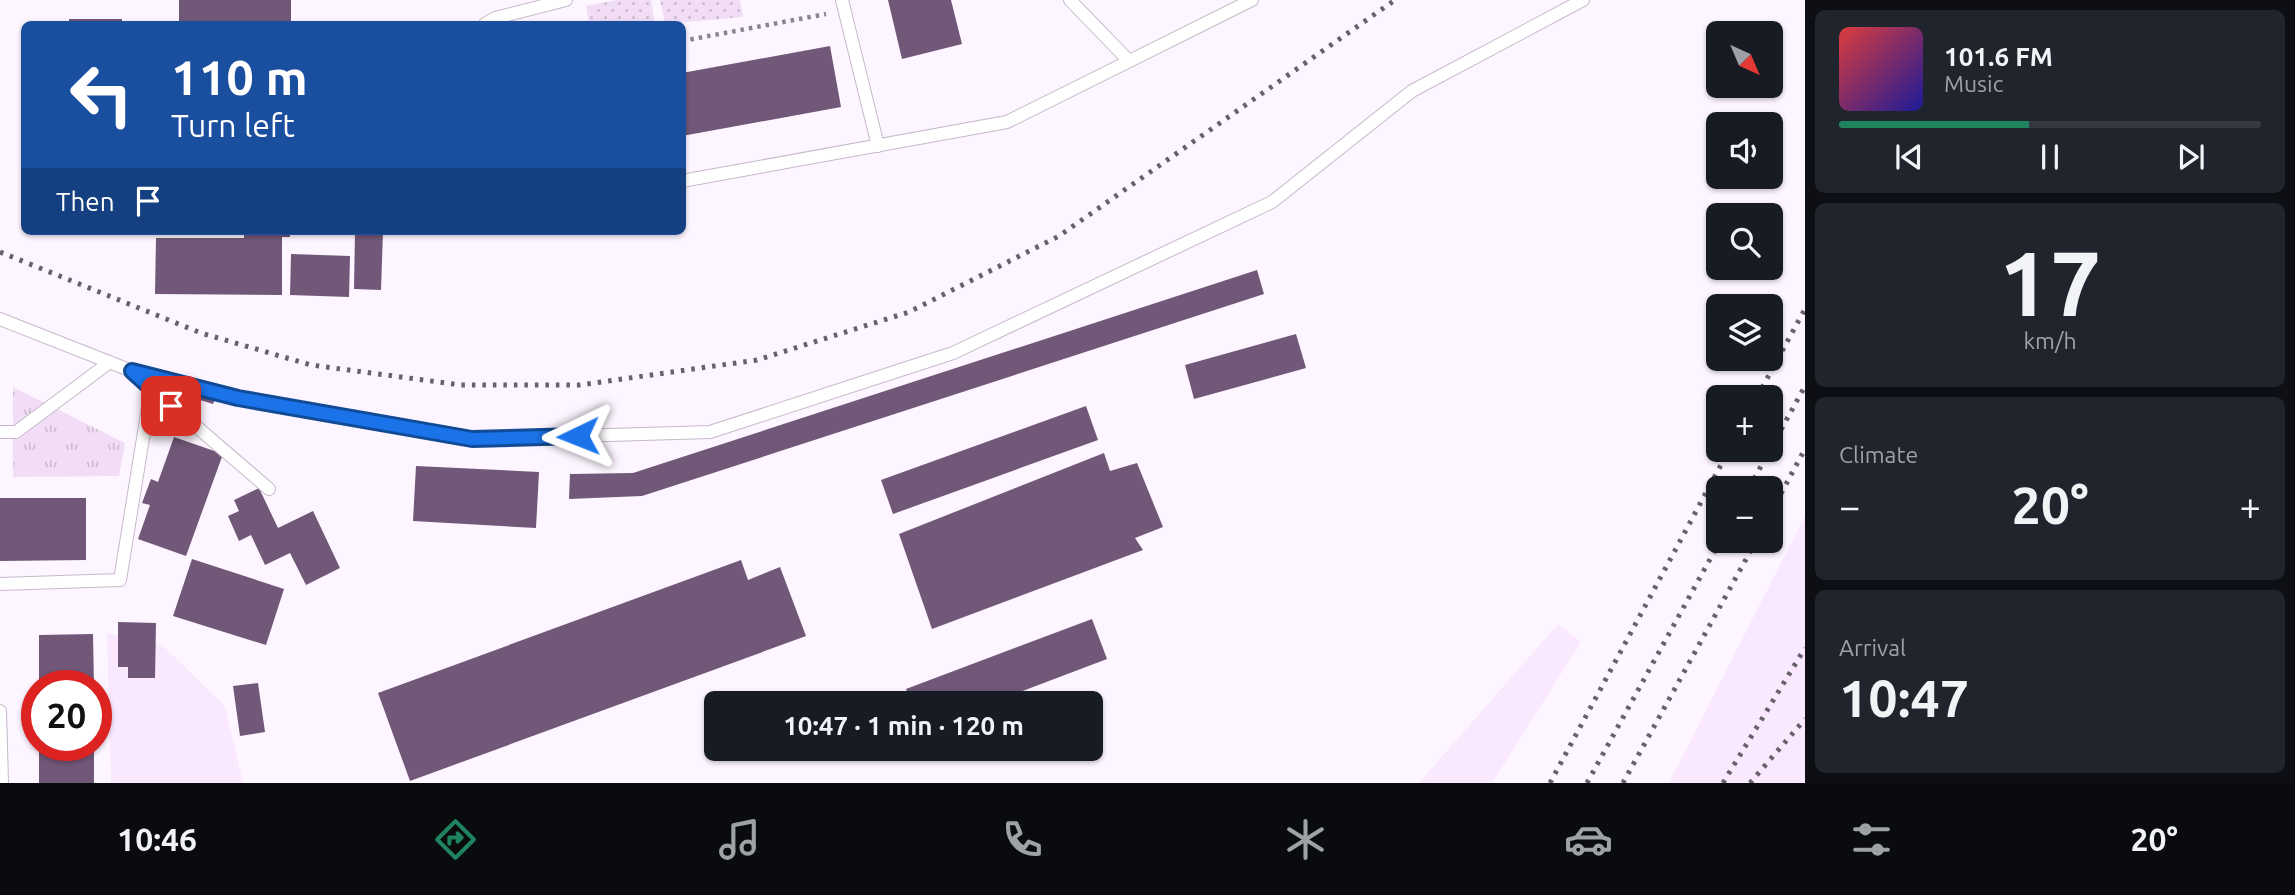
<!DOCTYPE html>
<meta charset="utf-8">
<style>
body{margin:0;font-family:Ubuntu,sans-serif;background:#20242c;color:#f1f3f6;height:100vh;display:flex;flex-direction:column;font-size:26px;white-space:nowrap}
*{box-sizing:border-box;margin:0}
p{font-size:23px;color:#9ea1a6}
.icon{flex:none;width:38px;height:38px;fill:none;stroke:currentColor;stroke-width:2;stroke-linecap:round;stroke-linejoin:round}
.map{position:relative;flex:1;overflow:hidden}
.drawer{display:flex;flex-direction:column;gap:10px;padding:10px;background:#0d0f14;width:490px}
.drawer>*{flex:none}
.hud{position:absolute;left:21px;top:21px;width:665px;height:214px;border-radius:10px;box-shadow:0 2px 5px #0004;background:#1a4fa0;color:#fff;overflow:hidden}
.needle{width:46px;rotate:136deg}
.controls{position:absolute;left:1706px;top:21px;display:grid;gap:14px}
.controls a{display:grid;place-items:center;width:77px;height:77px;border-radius:10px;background:#171b24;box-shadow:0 2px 5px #0004;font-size:35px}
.speed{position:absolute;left:21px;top:670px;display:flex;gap:14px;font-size:35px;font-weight:700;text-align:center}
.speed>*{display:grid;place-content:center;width:91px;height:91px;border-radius:50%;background:#171b24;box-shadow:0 2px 5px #0004;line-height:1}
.speed .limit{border:10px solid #d22;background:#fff;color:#111}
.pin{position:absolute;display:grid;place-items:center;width:60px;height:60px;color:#fff;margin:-30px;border-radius:14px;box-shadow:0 4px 10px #0006}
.me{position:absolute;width:77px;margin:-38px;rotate:268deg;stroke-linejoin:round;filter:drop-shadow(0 0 5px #0008)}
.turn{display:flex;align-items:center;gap:24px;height:147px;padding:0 35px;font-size:32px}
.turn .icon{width:91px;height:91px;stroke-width:2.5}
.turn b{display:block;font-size:49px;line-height:60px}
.then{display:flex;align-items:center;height:66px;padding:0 35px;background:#0003;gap:14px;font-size:26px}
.big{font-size:52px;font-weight:600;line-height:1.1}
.drawer .tile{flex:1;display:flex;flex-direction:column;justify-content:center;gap:10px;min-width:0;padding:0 24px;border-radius:10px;background:#20242c}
.drawer .dial{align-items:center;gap:0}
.dial b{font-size:91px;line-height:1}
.song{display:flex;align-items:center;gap:21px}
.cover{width:84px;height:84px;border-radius:10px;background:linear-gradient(135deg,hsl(0 70% 55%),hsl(240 70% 35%))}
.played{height:7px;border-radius:4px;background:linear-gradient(90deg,#1f845e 45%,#363941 45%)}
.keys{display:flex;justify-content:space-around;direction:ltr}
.heat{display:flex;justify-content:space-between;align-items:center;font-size:38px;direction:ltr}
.trip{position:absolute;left:704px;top:691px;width:399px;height:70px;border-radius:10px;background:#171b24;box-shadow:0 2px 5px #0004;font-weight:600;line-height:70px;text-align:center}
.tab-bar{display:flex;height:112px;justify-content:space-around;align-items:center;background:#090b0e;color:#9ea1a6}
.tab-bar .icon{width:49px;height:49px}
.tab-bar .active{color:#1f845e}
.tab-bar b{font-size:32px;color:#f1f3f6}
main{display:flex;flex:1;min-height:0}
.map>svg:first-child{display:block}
</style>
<main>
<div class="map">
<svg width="1805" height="783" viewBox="0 0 1805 783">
<defs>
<pattern id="grass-tufts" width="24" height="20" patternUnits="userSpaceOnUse" patternTransform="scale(1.75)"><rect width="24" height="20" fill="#f1ddf6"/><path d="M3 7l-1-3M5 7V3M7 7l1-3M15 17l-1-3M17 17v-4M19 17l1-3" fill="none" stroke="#cebdd2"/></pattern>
<pattern id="park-dots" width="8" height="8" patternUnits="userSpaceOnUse" patternTransform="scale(1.75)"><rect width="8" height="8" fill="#f1ddf6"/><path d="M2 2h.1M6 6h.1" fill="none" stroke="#cebdd2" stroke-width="1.8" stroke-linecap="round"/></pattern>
</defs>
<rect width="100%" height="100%" fill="#fdf5ff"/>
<path fill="#fae8ff" d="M1805,516V783H1669Z
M1558,624L1581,642L1492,783H1419Z
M107,633L162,645L225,706L243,783H111Z"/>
<path fill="url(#grass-tufts)" d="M13,387L125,443L119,476L13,477Z"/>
<path fill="url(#park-dots)" d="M617,0H651L655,24H589L586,6Z
M660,0H740L743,17L665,24Z"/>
<path fill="#715778" d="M179,0H291V24H179Z
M888,0H951L962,44L902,59Z
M69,19H122V24H69Z
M830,46L841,107L682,136V73Z
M244,231H290V237H282V295L155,294L156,238H244Z
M355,231H383L381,290L354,289Z
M291,254L350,256L349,297L290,295Z
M1257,270L1264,294L642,496L569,499L570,474L633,473Z
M1296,334L1306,368L1194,399L1185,365Z
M202,383L219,389L213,404L197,399Z
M1086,406L1098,440L893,514L881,480Z
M174,437L223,454L186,556L138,539L150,505L142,503L151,479L158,482Z
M1104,453L1110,471L1137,463L1163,527L1135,538L1143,550L932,629L899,534Z
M416,466L539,472L536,528L413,521Z
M259,488L278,528L313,511L340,568L306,585L290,553L265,565L251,535L239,541L228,516L239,511L234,500Z
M0,498H86V560L0,561Z
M192,559L284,589L266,645L173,616Z
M741,560L748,580L780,567L806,636L410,781L378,693Z
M1092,619L1107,659L988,704H911L906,689Z
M118,622L156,623L155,678H128V667H118Z
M93,634L94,686H39V635Z
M258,683L265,732L240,736L233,686Z
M39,746H94V783H39Z"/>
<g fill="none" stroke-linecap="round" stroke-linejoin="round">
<defs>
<path id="service" d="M842,0L878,146
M1070,0L1129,61
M485,24L495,18L566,0
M682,181L1007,122L1252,0
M0,319L132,371L269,489
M132,371L238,398L472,439L710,432L953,353L1272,202L1412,91L1583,0
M0,432H16L110,362
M0,584L120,580L151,389
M0,711L2,783"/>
</defs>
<use href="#service" stroke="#c6b9ca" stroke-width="14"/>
<path stroke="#8a848c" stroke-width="4.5" stroke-dasharray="3.5 5" stroke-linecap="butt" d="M682,41L826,14"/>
<use href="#service" stroke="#fff" stroke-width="12"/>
<path stroke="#676269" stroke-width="5" stroke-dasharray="3.5 7" stroke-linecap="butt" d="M0,252L201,333L311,365L461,385H580L757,360L909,312L1059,236L1395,0
M1757,397L1805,309
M1771,448L1805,386
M1749,488L1770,450
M1771,512L1805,449
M1550,783L1729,450
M1587,783L1720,541
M1623,783L1756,541
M1723,783L1805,648
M1750,783L1805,719"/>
</g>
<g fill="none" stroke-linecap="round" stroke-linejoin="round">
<defs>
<path id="route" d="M171,406L132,371L238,398L472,439L578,436"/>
</defs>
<use href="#route" stroke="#114b97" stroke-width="18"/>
<use href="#route" stroke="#1a73e8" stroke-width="12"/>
</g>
</svg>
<div class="controls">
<a><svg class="needle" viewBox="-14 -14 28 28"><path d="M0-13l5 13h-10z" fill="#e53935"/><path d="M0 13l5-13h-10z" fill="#9ea1a6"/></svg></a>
<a><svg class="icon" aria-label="sound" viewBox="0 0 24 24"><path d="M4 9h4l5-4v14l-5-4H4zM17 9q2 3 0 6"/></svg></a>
<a><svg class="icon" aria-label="search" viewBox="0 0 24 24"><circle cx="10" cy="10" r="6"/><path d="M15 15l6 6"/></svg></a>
<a><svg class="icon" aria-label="layers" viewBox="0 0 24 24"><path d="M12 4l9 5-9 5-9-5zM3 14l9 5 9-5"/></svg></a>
<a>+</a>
<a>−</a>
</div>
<div class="speed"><div class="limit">20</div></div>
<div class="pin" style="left:171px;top:406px;background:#d93025"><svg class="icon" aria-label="arrive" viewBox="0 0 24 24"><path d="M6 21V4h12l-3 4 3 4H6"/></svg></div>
<svg class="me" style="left:578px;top:436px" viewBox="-20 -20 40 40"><path d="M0-17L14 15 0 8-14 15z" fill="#1a73e8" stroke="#fff" stroke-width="4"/></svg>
<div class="trip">10:47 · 1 min · 120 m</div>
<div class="hud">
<div class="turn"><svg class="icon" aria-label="left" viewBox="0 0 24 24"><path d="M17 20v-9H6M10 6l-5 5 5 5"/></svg><div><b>110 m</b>Turn left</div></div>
<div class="then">Then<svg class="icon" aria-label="arrive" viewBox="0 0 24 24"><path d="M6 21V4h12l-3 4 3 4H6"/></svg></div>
</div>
</div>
<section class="drawer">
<div class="tile">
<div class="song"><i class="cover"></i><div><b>101.6 FM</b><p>Music</p></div></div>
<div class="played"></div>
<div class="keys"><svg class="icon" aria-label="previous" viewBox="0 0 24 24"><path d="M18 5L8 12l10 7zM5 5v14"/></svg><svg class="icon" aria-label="pause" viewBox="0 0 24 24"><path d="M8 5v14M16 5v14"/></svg><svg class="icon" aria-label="next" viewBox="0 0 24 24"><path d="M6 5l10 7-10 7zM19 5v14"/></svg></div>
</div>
<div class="tile dial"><b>17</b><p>km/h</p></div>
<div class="tile"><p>Climate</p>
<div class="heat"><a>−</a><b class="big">20°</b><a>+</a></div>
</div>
<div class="tile"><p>Arrival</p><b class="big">10:47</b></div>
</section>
</main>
<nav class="tab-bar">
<b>10:46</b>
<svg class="icon active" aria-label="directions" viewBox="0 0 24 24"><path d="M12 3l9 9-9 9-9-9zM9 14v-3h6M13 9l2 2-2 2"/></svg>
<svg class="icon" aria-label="music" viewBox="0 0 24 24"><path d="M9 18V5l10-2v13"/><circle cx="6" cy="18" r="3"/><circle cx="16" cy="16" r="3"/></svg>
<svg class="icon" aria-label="phone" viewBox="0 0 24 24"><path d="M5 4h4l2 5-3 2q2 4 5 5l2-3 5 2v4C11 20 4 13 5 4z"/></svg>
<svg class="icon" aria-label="climate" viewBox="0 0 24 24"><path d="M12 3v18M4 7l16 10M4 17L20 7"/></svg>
<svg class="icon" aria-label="car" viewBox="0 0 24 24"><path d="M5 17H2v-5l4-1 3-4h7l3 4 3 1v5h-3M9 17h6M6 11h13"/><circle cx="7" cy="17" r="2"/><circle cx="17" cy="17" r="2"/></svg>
<svg class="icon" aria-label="filters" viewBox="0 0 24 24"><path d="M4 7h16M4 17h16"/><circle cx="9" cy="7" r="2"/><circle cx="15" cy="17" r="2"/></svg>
<b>20°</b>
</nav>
